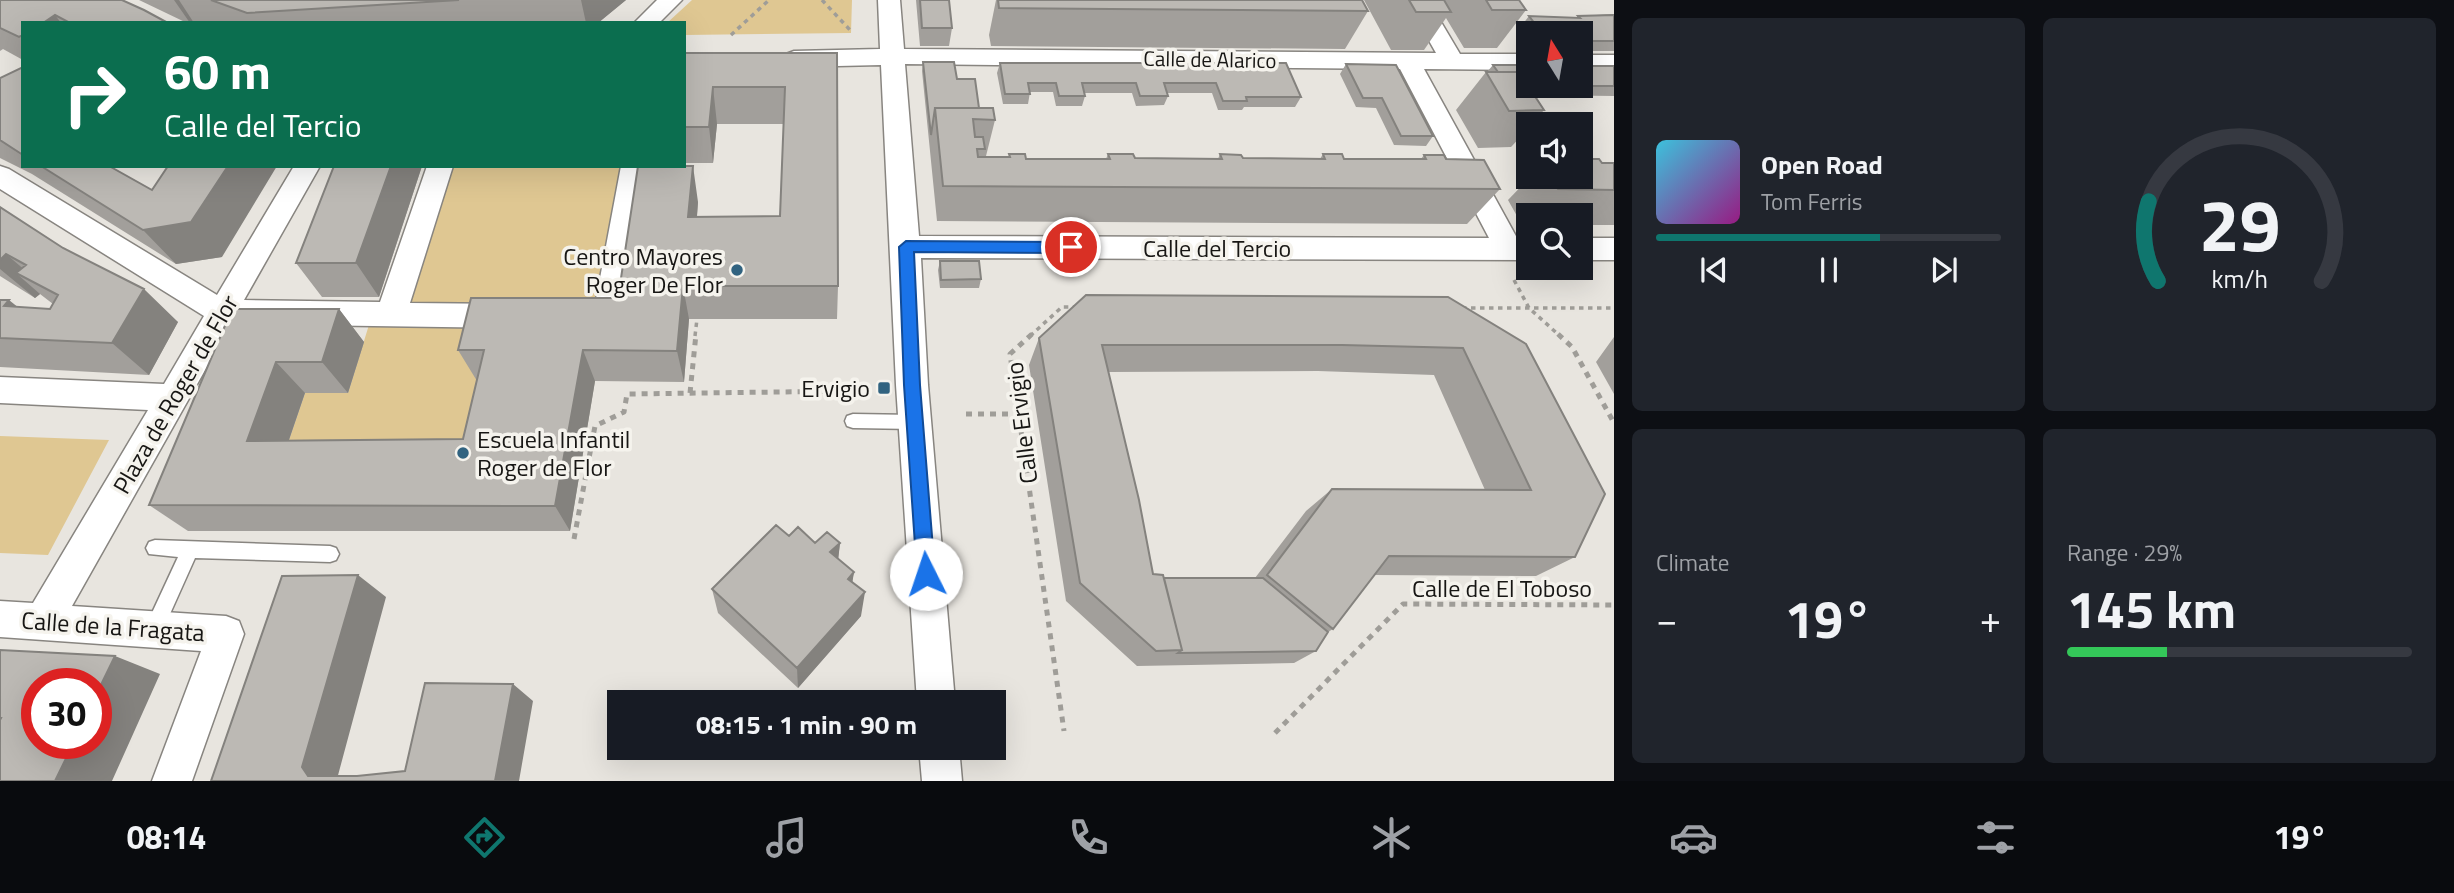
<!DOCTYPE html>
<meta charset="utf-8">
<style>
body{margin:0;font-family:"Titillium Web",sans-serif;background:#20242c;color:#f1f3f6;height:100vh;display:flex;flex-direction:column;font-size:26px;white-space:nowrap}
*{box-sizing:border-box;margin:0}
p{font-size:23px;color:#9ea1a6}
.icon{flex:none;width:38px;height:38px;fill:none;stroke:currentColor;stroke-width:2;stroke-linecap:round;stroke-linejoin:round}
.map{position:relative;flex:1;overflow:hidden}
.side{display:flex;flex-direction:column;gap:18px;padding:18px;background:#0d0f14;width:840px}
.side>*{flex:none}
.top-card{position:absolute;left:21px;top:21px;width:665px;height:147px;border-radius:0px;box-shadow:0 7px 28px #0002;background:#0b6e4f;color:#fff;overflow:hidden}
.needle{width:46px;rotate:349deg}
.fabs{position:absolute;left:1516px;top:21px;display:grid;gap:14px}
.fabs a{display:grid;place-items:center;width:77px;height:77px;border-radius:0px;background:#171b24;box-shadow:0 7px 28px #0002;font-size:35px}
.speed{position:absolute;left:21px;top:668px;display:flex;gap:14px;font-size:35px;font-weight:700;text-align:center}
.speed>*{display:grid;place-content:center;width:91px;height:91px;border-radius:50%;background:#171b24;box-shadow:0 7px 28px #0002;line-height:1}
.speed .limit{border:10px solid #d22;background:#fff;color:#111}
.pin{position:absolute;display:grid;place-items:center;width:60px;height:60px;color:#fff;margin:-30px;border:4px solid #fff;border-radius:50%;box-shadow:0 2px 7px #0007}
.me{position:absolute;width:77px;margin:-38px;rotate:356deg;stroke-linejoin:round;filter:drop-shadow(0 0 5px #0008)}
.turn{display:flex;align-items:center;gap:24px;height:147px;padding:0 28px;font-size:32px}
.turn .icon{width:91px;height:91px;stroke-width:2.5}
.turn b{display:block;font-size:49px;line-height:60px}
.big{font-size:52px;font-weight:700;line-height:1.1}
.side .card{flex:1;display:flex;flex-direction:column;justify-content:center;gap:10px;min-width:0;padding:0 24px;border-radius:10px;background:#20242c}
.side .dial{align-items:center;gap:0}
.dial svg{height:182px;overflow:visible;fill:none;stroke:#363941;stroke-width:7;stroke-linecap:round;text-anchor:middle}
.dial text{fill:#f1f3f6;stroke:none}
.song{display:flex;align-items:center;gap:21px}
.cover{width:84px;height:84px;border-radius:10px;background:linear-gradient(135deg,hsl(190 70% 55%),hsl(310 70% 35%))}
.played{height:7px;border-radius:4px;background:linear-gradient(90deg,#0f766e 65%,#363941 65%)}
.keys{display:flex;justify-content:space-around;direction:ltr}
.heat{display:flex;justify-content:space-between;align-items:center;font-size:38px;direction:ltr}
.charge{height:10px;border-radius:5px;background:linear-gradient(90deg,#34c759 29%,#363941 0)}
.side .tiles{flex:1;display:grid;gap:18px;grid-template-columns:repeat(2,1fr)}
.trip{position:absolute;left:607px;top:690px;width:399px;height:70px;border-radius:0px;background:#171b24;box-shadow:0 7px 28px #0002;font-weight:700;line-height:70px;text-align:center}
.tabs{display:flex;height:112px;justify-content:space-around;align-items:center;background:#090b0e;color:#9ea1a6}
.tabs .icon{width:49px;height:49px}
.tabs .active{color:#0f766e}
.tabs b{font-size:32px;color:#f1f3f6}
main{display:flex;flex:1;min-height:0}
.map>svg:first-child{display:block}
</style>
<main>
<div class="map">
<svg width="1614" height="781" viewBox="0 0 1614 781">
<rect width="100%" height="100%" fill="#e8e5df"/>
<path fill="#dfc792" d="M692,0H852L851,33L684,35V23H667Z
M440,166H634L608,317L482,468L279,469L305,393H348L372,315L391,314Z
M0,436L109,440L48,555L0,553Z"/>
<g fill="none" stroke-linecap="round" stroke-linejoin="round">
<defs>
<path id="lane" d="M853,414L915,415L921,417L923,422L921,427L915,429L853,428L847,426L845,421L847,416Z
M155,540L330,546L336,548L339,554L336,560L330,562L195,558L161,634L154,637L147,634L145,628L178,557L149,554L146,548L149,542Z"/>
<path id="street" d="M657,0H682L659,23H634Z
M878,0H900L904,49L1436,53L1406,0H1428L1460,54H1528V70L1424,69L1517,238H1528V260L921,258L928,385L955,702H917L896,385L881,65L794,67L786,64L782,59L786,54L794,51L880,49ZM905,64L1400,69L1489,238L919,236Z
M1580,55H1614V71H1580Z
M0,166L9,169L217,295L294,166H320L244,300L380,302L427,166H453L410,303L510,304L521,308L525,316L521,324L510,328L231,324L72,606L226,616L239,621L244,634L192,781H152L201,651L0,637V601L33,603L148,410L0,403V377L164,384L204,316L0,189Z
M621,166H647L623,317L619,325C604,330 590,330 575,325L571,317L575,309L595,305Z
M1580,238H1614V260H1580Z
M919,747H959L962,781H922Z"/>
</defs>
<use href="#lane" stroke="#888580" stroke-width="3"/>
<use href="#street" stroke="#888580" stroke-width="3"/>
<path stroke="#9f9d98" stroke-width="3.5" stroke-dasharray="4.5 4.5" stroke-linecap="butt" d="M822,0L850,30
M731,35L769,0
M1514,280L1529,308L1560,336
M1462,308H1614
M695,336L697,319
M1030,336L1062,307H1075"/>
<path stroke="#9f9d98" stroke-width="5" stroke-dasharray="6 6" stroke-linecap="butt" d="M1032,334L1010,354L1064,731
M1558,334L1572,347L1614,423
M690,393L696,334
M966,414H1018
M574,539L595,426L624,412L627,394L853,391
M1275,733L1403,604L1614,605"/>
<use href="#lane" fill="#fff" fill-rule="evenodd"/>
<use href="#street" fill="#fff" fill-rule="evenodd"/>
</g>
<path fill="#a29f9b" fill-rule="evenodd" d="M0,0L168,23H23V60L3,49L0,51Z
M139,0H626L598,23H187Z
M916,0H949L952,28L949,46H920Z
M996,0H1362L1368,11L1345,49L991,46L989,35Z
M1364,0H1519L1526,10L1497,48H1464L1446,18L1424,50H1391Z
M1614,14V51H1580V33L1528,34L1522,25L1529,16L1576,18L1578,16Z
M684,53H837L838,286L837,319H689L684,382L595,381L570,531H188L149,505L232,309H339L364,342L348,393H305L289,440L463,439L477,381L458,350L618,298L698,202L697,217L780,216L784,124H717L713,163H684Z
M923,62L957,79L979,108L995,120L986,156L1009,157V154L1026,159H1106L1108,154L1135,158L1218,159L1220,154L1243,158L1320,159L1323,154L1344,159H1421L1424,155L1446,159L1500,189L1467,224L937,221L922,71Z
M1000,63H1286L1301,97L1295,107H1244L1242,110H1218L1212,93H1167L1168,96L1164,105L1136,106L1132,93H1084L1085,96L1082,106H1056L1053,92H1030L1028,104H1003L997,73Z
M1346,64L1433,136L1426,146L1394,145L1376,108L1356,107L1340,74Z
M1493,65L1614,66V96L1534,95L1544,110L1532,124H1528V129L1511,147L1478,148L1456,110L1486,72H1487Z
M23,67V166H109L222,257L176,264L32,174L0,158V78Z
M1580,159L1602,163H1614V225H1580V215H1528V225H1522L1508,200L1530,177H1580Z
M334,166H422L379,297H322L296,263Z
M0,207L178,322L149,375L0,367V300L18,307L50,309L53,304L40,294L35,298L0,276Z
M940,261L981,279L979,288H940L938,270Z
M1448,297L1575,557L1536,576L1374,575L1333,629L1328,632L1316,651L1294,663L1137,666L1066,601L1029,365L1039,338ZM1318,371L1434,375L1485,490L1332,489L1306,511L1255,578H1164L1153,574L1108,372Z
M1614,337V394L1596,362Z
M789,536L815,543H840L838,559L854,572L852,582L861,616L798,688L718,613L712,589Z"/>
<path fill="#84827e" d="M174,0H179L194,23H190Z
M581,0H626L598,23H586Z
M55,15L61,23H43Z
M713,87L717,124L713,163L709,127Z
M228,166H277L222,257L176,264L143,230Z
M391,166H422L379,297L356,263Z
M693,166L698,202L694,252L688,217Z
M6,254L47,289L16,273L40,294L35,298L0,269V260Z
M683,286L689,319L684,382L677,351Z
M144,289L178,322L149,375L112,343Z
M9,300L50,333L4,306Z
M339,309L364,342L348,393L322,362Z
M583,350L595,381L570,531L555,506Z
M276,362L305,393L279,469L247,441Z
M840,543L837,570L830,552Z
M854,572L850,597L848,579Z
M358,575L386,597L337,779L308,776L302,767Z
M865,592L861,616L798,688L797,668Z
M115,656L160,674L112,781H55L73,744H96V695Z
M513,684L533,701L519,781H495Z"/>
<path fill="#bcb9b4" stroke="#84827e" stroke-width="2" d="M0,0H122L144,10L168,23H70L55,15L43,23H23V35L19,37L0,28Z
M211,0H459L247,13Z
M920,0H949L952,28H922Z
M998,0H1362L1368,11L999,8Z
M1409,0H1444L1451,12H1416Z
M1486,0H1519L1526,10H1492Z
M1614,15V41H1580V33H1542L1529,16L1580,18L1578,16Z
M684,53H837L838,286H683L677,351L583,350L555,506L149,505L232,309H339L322,362H276L247,441L463,439L484,350H458L471,298H618L638,166H693L688,217L780,216L785,87H713L709,127H684Z
M923,62H954L957,79H975L979,108H935L931,135Z
M1000,63H1286L1301,97H1246L1247,101H1223L1216,83H1164L1168,96H1140L1136,83H1082L1085,96H1059L1056,83H1028L1030,94H1005Z
M1346,64L1396,65L1433,136H1401L1382,98H1363Z
M1493,65H1528V85L1519,72H1498Z
M1580,66H1614V86H1580Z
M23,67V155L0,140V78Z
M1486,72H1519L1544,110L1509,111Z
M935,108H993L995,120L973,119L975,137H983L985,149H977L978,157H1010L1009,154H1025L1026,159H1110L1108,154H1133L1135,158L1222,159L1220,154L1241,155L1243,158L1325,159L1323,154H1342L1344,159H1426L1424,155H1444L1446,159L1484,160L1500,189L943,186Z
M1580,159H1599L1602,163H1614V190L1558,189L1550,177H1580V164H1583Z
M41,166H109L152,190L168,166H228L191,222L143,230Z
M334,166H391L356,263H296Z
M0,207L63,248L144,289L112,343L0,338V300H9L4,306L50,309L58,295L16,273L26,265L6,254L0,260Z
M940,261H979L981,279L941,280Z
M1086,295L1448,297L1526,344L1605,494L1575,557L1389,556L1333,629L1267,575L1332,489L1531,490L1463,348L1342,345H1102L1139,500L1153,574L1163,575L1182,650L1156,651L1080,583L1039,338Z
M776,525L789,536L798,527L815,543L827,532L840,543L830,552L854,572L848,579L865,592L797,668L712,589Z
M358,575L302,767L308,776H357L405,771L425,683L513,684L495,781H211L282,576Z
M1164,578H1263L1328,632L1316,651L1178,653L1182,650Z
M0,650L115,656L96,695V684H37V744H73L55,781H0V720L1,718H0Z"/>
<path fill="#1a73e8" stroke="#114b97" stroke-width="2" d="M906,241L1071,242L1078,247L1071,253L914,252L920,385L935,574L933,580L926,583L920,580L917,574L904,385L899,247Z"/>
<g fill="#316380" stroke="#f5f3ed" stroke-width="2.5">
<circle cx="737" cy="270" r="7"/>
<rect x="877" y="381" width="14" height="14" rx="3.5"/>
<circle cx="463" cy="453" r="7"/>
</g>
<g text-anchor="middle" dominant-baseline="central" stroke-width="7" stroke-linejoin="round" paint-order="stroke">
<g font-size="21" fill="#171614" stroke="#f5f3ed">
<text transform="translate(1210 59) rotate(1)">Calle de Alarico</text>
</g>
<g font-size="24" fill="#171614" stroke="#f5f3ed">
<text x="1217" y="248">Calle del Tercio</text>
<text transform="translate(175 394) rotate(-60)">Plaza de Roger de Flor</text>
<text transform="translate(1021 423) rotate(-97)">Calle Ervigio</text>
<text x="1502" y="588">Calle de El Toboso</text>
<text transform="translate(113 626) rotate(4)">Calle de la Fragata</text>
</g>
<g font-size="24" fill="#171614" stroke="#f5f3ed" text-anchor="end">
<text x="723" y="256">Centro Mayores<tspan x="723" dy="28">Roger De Flor</tspan></text>
<text x="870" y="388">Ervigio</text>
<text x="477" y="439" text-anchor="start">Escuela Infantil<tspan x="477" dy="28">Roger de Flor</tspan></text>
</g>
</g>
</svg>
<div class="fabs">
<a><svg class="needle" viewBox="-14 -14 28 28"><path d="M0-13l5 13h-10z" fill="#e53935"/><path d="M0 13l5-13h-10z" fill="#9ea1a6"/></svg></a>
<a><svg class="icon" aria-label="sound" viewBox="0 0 24 24"><path d="M4 9h4l5-4v14l-5-4H4zM17 9q2 3 0 6"/></svg></a>
<a><svg class="icon" aria-label="search" viewBox="0 0 24 24"><circle cx="10" cy="10" r="6"/><path d="M15 15l6 6"/></svg></a>
</div>
<div class="speed"><div class="limit">30</div></div>
<div class="pin" style="left:1071px;top:247px;background:#d93025"><svg class="icon" aria-label="arrive" viewBox="0 0 24 24"><path d="M6 21V4h12l-3 4 3 4H6"/></svg></div>
<svg class="me" style="left:926px;top:574px" viewBox="-20 -20 40 40"><circle r="19" fill="#fff"/><path d="M0-13L10 11 0 6-10 11z" fill="#1a73e8"/></svg>
<div class="trip">08:15 · 1 min · 90 m</div>
<div class="top-card">
<div class="turn"><svg class="icon" aria-label="right" viewBox="0 0 24 24"><path d="M7 20v-9h11M14 6l5 5-5 5"/></svg><div><b>60 m</b>Calle del Tercio</div></div>
</div>
</div>
<section class="side">
<div class="tiles">
<div class="card">
<div class="song"><i class="cover"></i><div><b>Open Road</b><p>Tom Ferris</p></div></div>
<div class="played"></div>
<div class="keys"><svg class="icon" aria-label="previous" viewBox="0 0 24 24"><path d="M18 5L8 12l10 7zM5 5v14"/></svg><svg class="icon" aria-label="pause" viewBox="0 0 24 24"><path d="M8 5v14M16 5v14"/></svg><svg class="icon" aria-label="next" viewBox="0 0 24 24"><path d="M6 5l10 7-10 7zM19 5v14"/></svg></div>
</div>
<div class="card dial"><svg viewBox="0 0 100 80">
<path d="M14 69A42 42 0 1 1 86 69"/>
<path d="M14 69A42 42 0 0 1 10 34" stroke="#0f766e"/>
<text x="50" y="56" font-size="32" font-weight="700">29</text>
<text x="50" y="72" font-size="11">km/h</text>
</svg></div>
<div class="card"><p>Climate</p>
<div class="heat"><a>−</a><b class="big">19°</b><a>+</a></div>
</div>
<div class="card"><p>Range · 29%</p><b class="big">145 km</b><div class="charge"></div></div>
</div>
</section>
</main>
<nav class="tabs">
<b>08:14</b>
<svg class="icon active" aria-label="directions" viewBox="0 0 24 24"><path d="M12 3l9 9-9 9-9-9zM9 14v-3h6M13 9l2 2-2 2"/></svg>
<svg class="icon" aria-label="music" viewBox="0 0 24 24"><path d="M9 18V5l10-2v13"/><circle cx="6" cy="18" r="3"/><circle cx="16" cy="16" r="3"/></svg>
<svg class="icon" aria-label="phone" viewBox="0 0 24 24"><path d="M5 4h4l2 5-3 2q2 4 5 5l2-3 5 2v4C11 20 4 13 5 4z"/></svg>
<svg class="icon" aria-label="climate" viewBox="0 0 24 24"><path d="M12 3v18M4 7l16 10M4 17L20 7"/></svg>
<svg class="icon" aria-label="car" viewBox="0 0 24 24"><path d="M5 17H2v-5l4-1 3-4h7l3 4 3 1v5h-3M9 17h6M6 11h13"/><circle cx="7" cy="17" r="2"/><circle cx="17" cy="17" r="2"/></svg>
<svg class="icon" aria-label="filters" viewBox="0 0 24 24"><path d="M4 7h16M4 17h16"/><circle cx="9" cy="7" r="2"/><circle cx="15" cy="17" r="2"/></svg>
<b>19°</b>
</nav>
